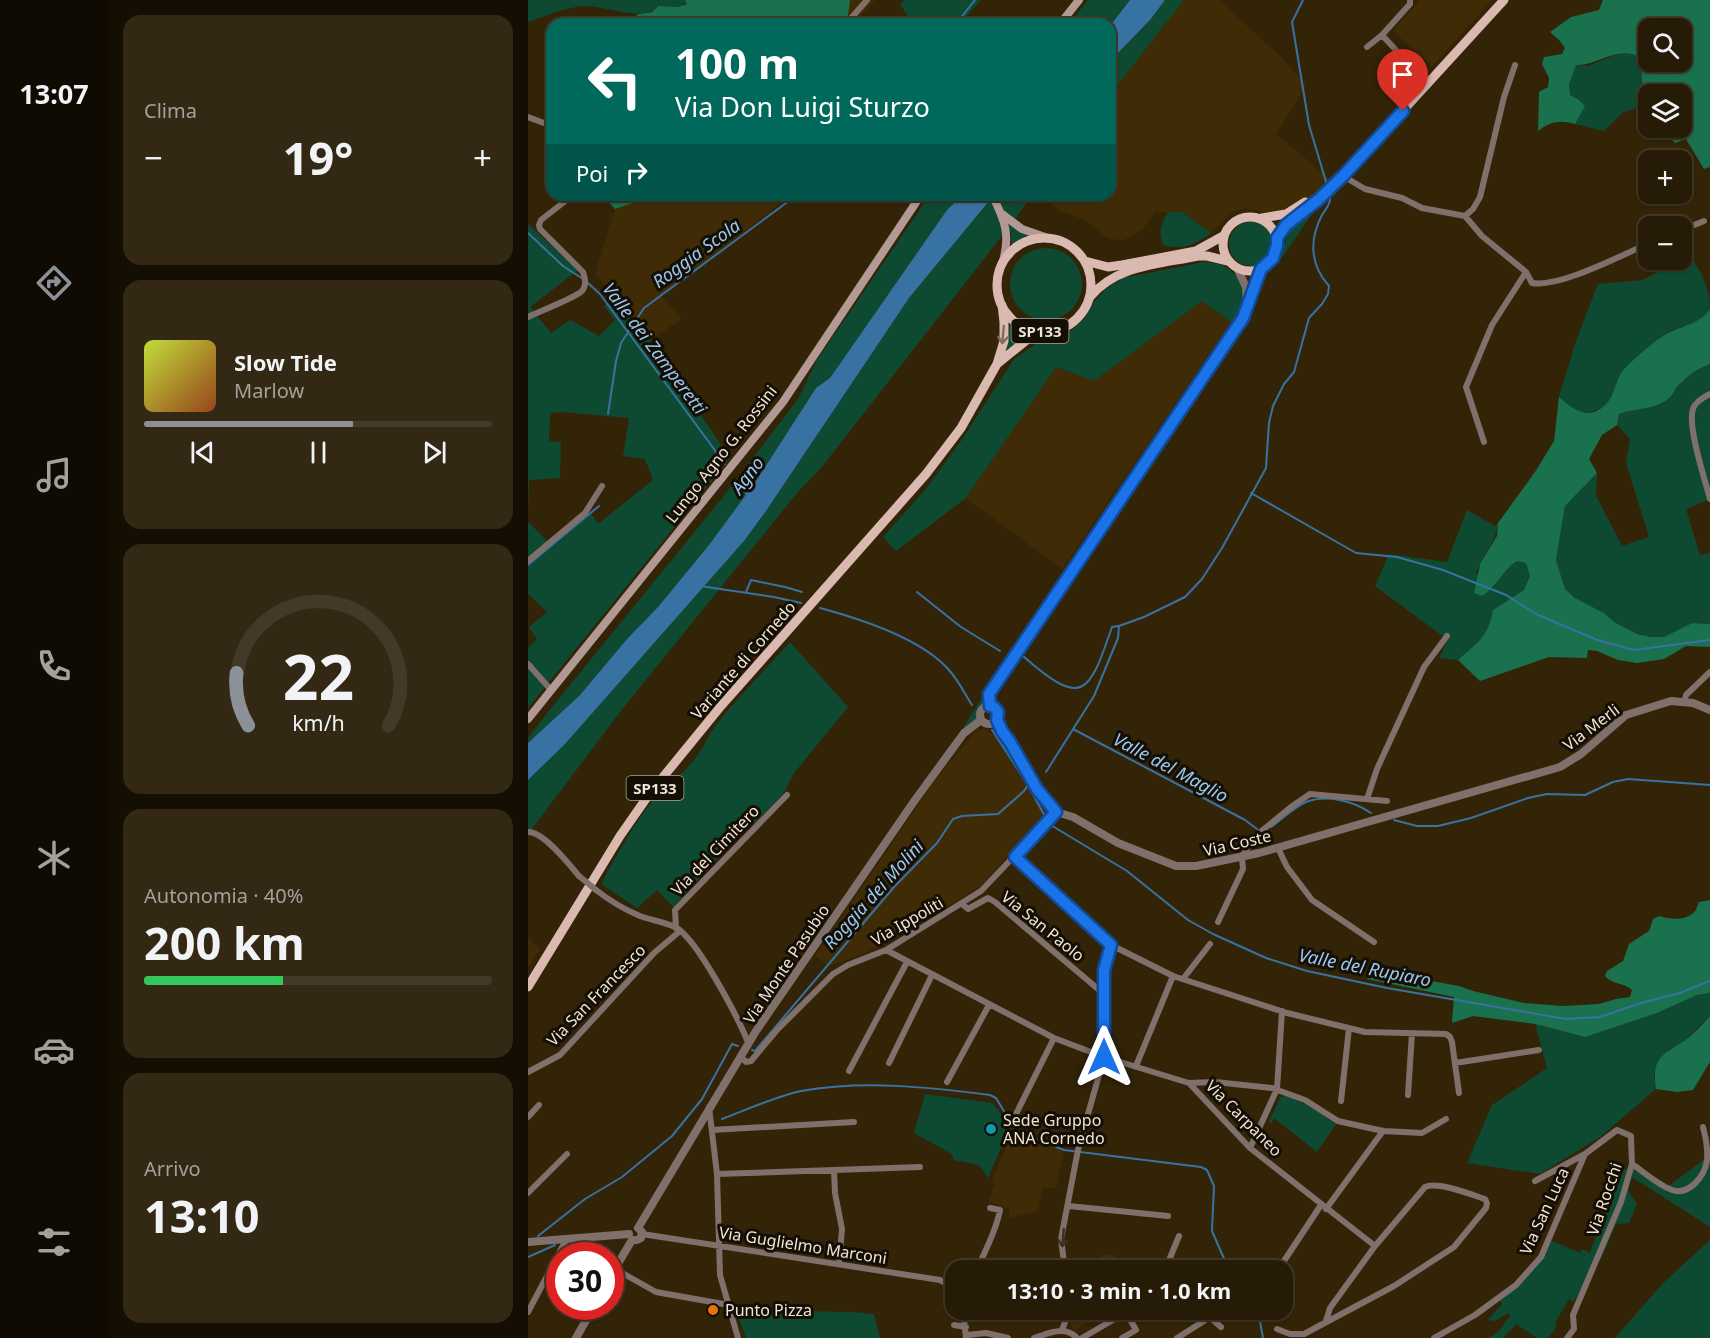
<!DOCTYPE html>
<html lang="it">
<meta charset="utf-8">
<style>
body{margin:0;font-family:"Noto Sans",sans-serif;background:#322814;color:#f1f3f6;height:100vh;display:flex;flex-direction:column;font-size:22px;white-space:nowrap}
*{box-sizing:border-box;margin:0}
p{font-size:20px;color:#a4a19b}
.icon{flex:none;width:33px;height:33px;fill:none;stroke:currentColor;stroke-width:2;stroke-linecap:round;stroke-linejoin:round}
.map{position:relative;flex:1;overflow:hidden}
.side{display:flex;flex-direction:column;gap:15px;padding:15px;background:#150f03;width:420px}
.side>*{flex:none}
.hud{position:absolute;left:18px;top:18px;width:570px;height:183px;border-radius:18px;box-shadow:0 2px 4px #0004,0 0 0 2px #423928;background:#00695c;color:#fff;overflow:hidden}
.buttons{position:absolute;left:1110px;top:18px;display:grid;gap:12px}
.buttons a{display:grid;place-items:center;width:54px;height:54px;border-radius:12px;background:#261b06;box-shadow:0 2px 4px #0004,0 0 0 2px #423928;font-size:30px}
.speed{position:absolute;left:18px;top:1242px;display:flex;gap:12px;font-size:30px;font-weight:700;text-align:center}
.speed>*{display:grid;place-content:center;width:78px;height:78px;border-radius:50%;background:#261b06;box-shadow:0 2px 4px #0004,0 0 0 2px #423928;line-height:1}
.speed .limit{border:9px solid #d22;background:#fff;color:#111}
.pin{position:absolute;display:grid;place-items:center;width:51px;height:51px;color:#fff;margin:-62px -26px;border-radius:50% 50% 50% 0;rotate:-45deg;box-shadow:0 0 6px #0007}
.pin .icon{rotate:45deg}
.me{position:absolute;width:66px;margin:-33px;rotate:0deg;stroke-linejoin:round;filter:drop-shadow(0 0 4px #0008)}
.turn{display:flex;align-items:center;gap:21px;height:126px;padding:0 30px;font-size:27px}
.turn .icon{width:78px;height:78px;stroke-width:2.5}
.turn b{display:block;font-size:42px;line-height:51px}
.then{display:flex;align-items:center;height:57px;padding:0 30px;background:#0003;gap:12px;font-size:22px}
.big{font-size:45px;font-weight:700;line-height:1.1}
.side .card{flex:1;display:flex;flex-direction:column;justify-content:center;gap:9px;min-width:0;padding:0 21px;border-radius:18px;background:#322814}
.side .dial{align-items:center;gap:0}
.dial svg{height:156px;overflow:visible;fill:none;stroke:#423928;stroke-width:7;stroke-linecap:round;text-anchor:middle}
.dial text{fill:#f1f3f6;stroke:none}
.song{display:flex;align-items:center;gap:18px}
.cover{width:72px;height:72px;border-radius:9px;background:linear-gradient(135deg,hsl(70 70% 55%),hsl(20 70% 35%))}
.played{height:6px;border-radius:3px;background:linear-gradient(90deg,#8c9099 60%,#423928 60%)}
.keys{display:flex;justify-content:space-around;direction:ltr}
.heat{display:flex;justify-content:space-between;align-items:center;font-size:33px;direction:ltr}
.charge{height:9px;border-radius:4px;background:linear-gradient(90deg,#34c759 40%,#423928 0)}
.trip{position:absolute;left:417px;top:1260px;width:348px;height:60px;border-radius:18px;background:#261b06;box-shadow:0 2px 4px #0004,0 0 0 2px #423928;font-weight:700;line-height:60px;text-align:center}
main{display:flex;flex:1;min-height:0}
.tab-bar{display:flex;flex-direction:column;width:108px;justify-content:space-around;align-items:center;background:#0f0b02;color:#a4a19b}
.tab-bar .icon{width:42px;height:42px}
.tab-bar .on{color:#8c9099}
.tab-bar b{font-size:27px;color:#f1f3f6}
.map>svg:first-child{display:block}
</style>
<main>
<nav class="tab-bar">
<b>13:07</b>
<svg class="icon on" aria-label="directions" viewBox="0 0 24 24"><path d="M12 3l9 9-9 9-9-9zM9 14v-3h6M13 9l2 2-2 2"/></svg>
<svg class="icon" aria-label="music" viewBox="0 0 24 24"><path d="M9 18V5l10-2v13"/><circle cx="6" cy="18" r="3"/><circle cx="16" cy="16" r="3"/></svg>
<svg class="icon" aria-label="phone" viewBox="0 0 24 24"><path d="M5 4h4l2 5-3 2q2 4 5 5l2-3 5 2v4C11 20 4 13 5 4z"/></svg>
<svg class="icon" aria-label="climate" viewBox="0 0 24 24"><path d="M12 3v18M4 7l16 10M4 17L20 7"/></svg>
<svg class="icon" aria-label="car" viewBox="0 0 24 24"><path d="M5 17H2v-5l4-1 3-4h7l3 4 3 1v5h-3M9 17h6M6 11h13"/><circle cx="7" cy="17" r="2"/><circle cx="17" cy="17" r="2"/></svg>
<svg class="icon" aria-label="filters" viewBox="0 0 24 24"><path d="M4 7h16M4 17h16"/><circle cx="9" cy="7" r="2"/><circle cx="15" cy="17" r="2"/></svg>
</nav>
<section class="side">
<div class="card"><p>Clima</p>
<div class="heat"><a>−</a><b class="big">19°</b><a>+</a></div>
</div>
<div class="card">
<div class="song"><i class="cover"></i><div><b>Slow Tide</b><p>Marlow</p></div></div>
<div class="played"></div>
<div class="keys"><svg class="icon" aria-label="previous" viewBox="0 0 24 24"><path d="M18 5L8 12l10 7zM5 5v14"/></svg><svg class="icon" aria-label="pause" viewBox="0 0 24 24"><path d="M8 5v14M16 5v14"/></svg><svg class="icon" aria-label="next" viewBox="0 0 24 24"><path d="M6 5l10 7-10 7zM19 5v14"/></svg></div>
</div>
<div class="card dial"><svg viewBox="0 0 100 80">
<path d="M14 69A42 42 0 1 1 86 69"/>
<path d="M14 69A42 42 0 0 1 8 42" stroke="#8c9099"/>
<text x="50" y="56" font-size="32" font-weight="700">22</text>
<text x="50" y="72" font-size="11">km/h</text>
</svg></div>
<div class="card"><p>Autonomia · 40%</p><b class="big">200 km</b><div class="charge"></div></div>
<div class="card"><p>Arrivo</p><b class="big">13:10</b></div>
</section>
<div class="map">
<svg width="1182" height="1338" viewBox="0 0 1182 1338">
<rect width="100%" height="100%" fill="#332408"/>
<path fill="#3f2c07" d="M322,0H347L325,24H319Z
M656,0H691L752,56L778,86L748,134L802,179L779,210L769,203L750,212H736L717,208L704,212L683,233L654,212H627L615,229L596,240L581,239L555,219L534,212L509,195H582V95Z
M892,0H964L904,67L865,31Z
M122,195H263L133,296L154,319L122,340L67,273L87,209L117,199Z
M674,301L703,322L534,569L438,498L528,367L566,381Z
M456,729L475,741L520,810L454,885L365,940L337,953L301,966L287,956L408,779L449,730Z
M0,937L12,949L0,968Z
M485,1131H488L536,1150L528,1188L515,1187L510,1211L481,1218V1209L461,1201L467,1182L464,1180Z
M575,1254L586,1256L600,1270H565Z
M547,1310H576L546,1331L540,1320L547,1315Z"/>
<path fill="#0e4a32" d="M0,0H157L159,3L150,7L130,6C114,23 80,6 58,6C36,7 21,15 0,22Z
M377,0H453L431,24H385L372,4Z
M560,0H602L582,26V24H541Z
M637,0H656L582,95V61L622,20Z
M1092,53H1105L1113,57L1114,81L1118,99L1113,106L1094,113L1076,131L1047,124L1056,106L1050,99L1042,95L1041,85L1047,65L1060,66Z
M402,195H434L419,210L302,378L288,388L228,481L181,545L130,607L99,639L52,695L0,743V738L16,717L199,492L270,399L289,360Z
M466,195H504L483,225L500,235L484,245L483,233L480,228L293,468L269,493L92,712L0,834V780L37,744L216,541L238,511L381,298Z
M640,212H654L683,233C669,244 653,251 635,245C630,231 633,224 640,212Z
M784,214L753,259C758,238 762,223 784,214Z
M701 244a22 22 0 1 1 44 0a22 22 0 1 1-44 0Z
M0,224L50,270L2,307L23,333L42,320L71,336L87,320L76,306L85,297L122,340L202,458L0,708V648L9,639L1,627L19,612L0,594V522L22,544L62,512L70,524L125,480L117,459L95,456L101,418L32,412L22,413L21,441L33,442L32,478L1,480L0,508Z
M482 284a36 36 0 1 1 72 0a36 36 0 1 1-72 0Z
M1162,254C1172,271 1182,287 1182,308C1178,324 1150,326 1139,333C1134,336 1130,341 1125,345C1116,352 1105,359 1097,368C1090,376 1090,384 1086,393C1079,409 1061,417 1045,409C1039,407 1035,401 1031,397L1048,341L1070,284L1115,280Z
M676,262C682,263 689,263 694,265C711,272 723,296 713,313C711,317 707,319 703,322L674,301L566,381L528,367L438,498L368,551L355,537L397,490L435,438L486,359L509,343L538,335L557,318L566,302L580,287L595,278Z
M482,323L491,331L503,334L489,341L478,354Z
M1182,364V504L1180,500L1158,509L1172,555L1182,553V624L1164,623L1136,637H1123L1109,634L1086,622L1076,613L1047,598L1037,589L1028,560L1037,506L1069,473L1068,496L1094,546L1121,537L1098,463L1102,439L1089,425L1091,414C1106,408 1126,409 1140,399C1143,397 1146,391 1148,388C1159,376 1167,370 1182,364Z
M939,510L967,526L970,523C968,542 955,555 948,573L963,590L980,566L990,560L998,563L1002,576L996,590L965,610C960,637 950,642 930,660L911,658L920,640L847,586L861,554L919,562Z
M262,642L320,707L266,773L255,794L226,824L220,821L206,835L208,838L145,907L129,890L109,908L73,884C88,857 109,817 130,795C141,782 155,775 166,760C175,749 180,736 188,725C211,696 237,670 262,642Z
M458,691L460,695L450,714V719L444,726L435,728Z
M1182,993V1016L1154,1043L1141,1049L1126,1074L1128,1089L1072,1137L1012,1174L939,1163L964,1105L1019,1068L1007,1024L1057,1037L1129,1013L1169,995Z
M397,1094L465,1103L482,1127L460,1178L451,1165L426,1160L424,1154L386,1133Z
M758,1095L810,1121L789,1152L746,1118L743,1124L741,1122L752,1098Z
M1182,1155V1227L1104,1177L1100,1191L1109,1204L1101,1223L1088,1224L1073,1259L1069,1257L1055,1287L1045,1302L1041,1299L1027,1323L1029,1326L1020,1338H1009L988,1324L975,1338H961L971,1331L982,1316L980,1313L967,1321L960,1320L974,1304L971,1298L988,1285L1022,1240L1052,1253L1054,1249L1062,1253L1092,1169L1107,1170L1138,1188Z
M1182,1240V1338H1087L1135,1283Z
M208,1310L324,1312L346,1314L352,1338H218Z"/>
<path fill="#19714e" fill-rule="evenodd" d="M157,0H322L319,24H93L111,14L124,12L130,6L150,7L159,4Z
M1075,0H1182V167L1176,169L1158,139L1147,143L1133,128H1154V94H1120V111L1113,106L1118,99L1114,81L1113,58C1090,44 1070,66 1048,65L1041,85L1042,95L1050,99L1057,106L1047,124C1032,120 1023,121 1010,131L1011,92L1020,87L1021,78L1014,64L1016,57L1034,54L1037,48L1031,40L1022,32L1043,17L1071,10ZM1154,28V62H1120V28Z
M74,195H122L117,199L87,209Z
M1182,309V364C1167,370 1159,376 1148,388C1146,392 1143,397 1140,399C1125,410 1107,408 1091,414L1089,425L1074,435L1061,459L1069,473L1037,506L1028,560L1037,589L1047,598L1076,613L1086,622L1109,634L1123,637H1136L1164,623L1182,624V647L1158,646L1136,659L1109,663L1090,660L1069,651L1060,650L1059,658L1021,657L952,681L930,660C950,642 960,637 965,610L996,590L1002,576L998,563L989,561C974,570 969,587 954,596L946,593L952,564L969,536L970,523L1007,472L1026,441L1031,397C1042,407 1057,419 1072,409C1089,399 1085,379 1098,367C1107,358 1132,336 1142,332C1157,325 1173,323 1182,309Z
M1182,900V993L1169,995L1129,1013L1057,1037L1007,1024L945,1016L924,1023L926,997L839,979L843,970L931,986L945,991L996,1003L1035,1006L1071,1004L1088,999L1102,997L1104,990C1096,982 1084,985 1077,976L1079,971L1095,961L1101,944L1121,931L1125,919L1131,916C1141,919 1155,921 1164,914C1168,912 1169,906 1171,902Z
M1182,1016V1062L1165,1090L1149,1092L1128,1089C1124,1061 1131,1056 1153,1043C1164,1036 1173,1026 1182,1016Z"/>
<path fill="#3872a3" d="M602,0H637L622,20L582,61V26Z
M434,195H466L381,298L238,511L216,541L37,744L0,780V743L52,695L99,639L130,607L181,545L228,481L288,388L302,378L419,210Z"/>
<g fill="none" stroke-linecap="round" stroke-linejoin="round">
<path stroke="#3872a3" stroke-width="2" d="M775,0L764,22L781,125L799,185
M428,24L447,0
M0,233L35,266L55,279
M60,283L72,294L197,464
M80,414L88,361L93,343L116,308L269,195
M209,481L219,495
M723,493L828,553L869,557L915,570L978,595L1008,614L1069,640L1106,650L1182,640
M0,565L71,506
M172,586L246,597L273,603
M218,592L223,580L257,587L274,592
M389,592L433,627L472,651
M292,608C333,619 393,638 421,670C430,680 437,694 444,705
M495,656C555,709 561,694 584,627L590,626
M545,729L717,820L729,829
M464,730L500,785L521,824L599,871L660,920L685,934L738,958L779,971L859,988L1038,1019L1072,1017L1113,1003L1152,993L1182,981
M518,772L566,696L590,638L591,626L616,617L657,597L674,579L694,548L738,468L741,423L745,406L756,384L766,372L781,318L794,304L800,294L801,286C782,265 781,240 794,215C799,207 803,204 802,194
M866,820L889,826H910L943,818L1000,798L1019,794L1057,795L1085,782L1100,779L1182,785
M743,827C754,819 765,808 778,802C799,794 825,801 843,813
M224,1050L227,1051L366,887L409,843L425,819L434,816L470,814L496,791L500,785
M194,1119C218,1110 249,1096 273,1091C335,1080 400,1087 462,1095L468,1098L488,1131L536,1150L673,1167L679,1170L686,1186L684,1231L701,1270
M10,1236L57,1199L94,1177L144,1136L174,1099L204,1044L210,1046
M0,1257L27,1245
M730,1310L735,1338"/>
<path stroke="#80706c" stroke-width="6" d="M318,24L339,0
M854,35L882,4V0
M839,47L854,35L900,85
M0,117L24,126
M815,176L837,189L874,198L894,208L937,216L954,236L998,272L1004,283C1032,288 1093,255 1120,244
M937,216L945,209L952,197L976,97L987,65
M1154,230L1176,221
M0,317C10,312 49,297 54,291C59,285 57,278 55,272L12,229L11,225L13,220L45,195
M1182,394C1176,397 1167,402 1165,409C1159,425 1177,480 1182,499
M956,442L938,387L964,325L998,272
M0,561L57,513L74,486
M0,664L23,690
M1156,702L1158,695L1182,672
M839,799L849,769L896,667L919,636
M0,832C15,831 41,864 51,876
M750,848L759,867L784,900L846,942
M487,857L583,945L645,976L759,1013L837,1032L918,1034L922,1037L924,1042L931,1093
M68,890C82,901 95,909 112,916C123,920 136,922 147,927C169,938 210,1018 220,1042
M434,904L440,909L460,898L467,902L576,994
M690,922L715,869L714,857L725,838L763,807L782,794L859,801
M148,928L147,910L259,795
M358,950L526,1038L576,1057L661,1083L722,1148L847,1246
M655,979L682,944
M212,1056L218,1062L223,1061L249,1030L305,974L320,965L358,950L453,891L528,812
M361,1063L404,975
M927,1063L1011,1050
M608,1066L645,976
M321,1071L379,962
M0,1072L32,1055L126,953L152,931
M419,1082L461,1005
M661,1083L687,1082L744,1088L777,1100L810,1121L855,1131L894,1133L918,1119
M880,1095L884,1033
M813,1101L821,1028
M181,1107L189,1174L192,1275L210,1338
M488,1114L526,1038
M0,1117L11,1105
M184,1130L326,1122
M722,1148L749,1089L754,1011
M1104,1164C1116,1172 1130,1185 1144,1190C1161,1196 1177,1176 1179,1160C1180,1149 1178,1138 1175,1127
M306,1170L307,1193L314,1229L311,1264
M189,1174L392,1167
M1007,1181L1057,1154L1089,1130L1103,1136L1104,1164L1093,1202L1045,1315L1046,1329L1039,1338
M0,1193L39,1154
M541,1206L640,1216
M798,1209L855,1131
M114,1234L412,1280L424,1287L428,1293
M87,1269L128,1292L201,1305
M449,1270C457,1250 468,1232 472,1210L462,1208
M537,1270L533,1239L550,1150L576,1057V970L583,945
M637,1270L651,1236
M667,1270L681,1262
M750,1270L793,1205
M435,1310L438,1338
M0,1312L38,1240
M682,1312L685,1320L693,1327
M426,1325L438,1327
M749,1329L762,1334H776L866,1286L926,1247L958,1208L959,1203L957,1199C942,1194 909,1181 897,1187L847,1246L802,1308L798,1321
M534,1330L539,1317V1310
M439,1335L458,1333L480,1338
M506,1338C522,1333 537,1325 549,1338
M554,1338L602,1310
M594,1338L608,1330L598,1312
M649,1338L676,1321L686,1310
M906,1338L947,1315L988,1285L1013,1257L1057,1154"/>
<path stroke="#80706c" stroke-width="8" d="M709,268L718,287L719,304
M452 715a9 9 0 1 1 18 0a9 9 0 1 1-18 0Z
M457,707L461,694L715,318L733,269
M469,720L509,789L528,812L545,817L590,843L648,866H668L731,853L1032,767L1053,754L1098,715L1143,701L1165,703L1182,710
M110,1228L228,1031L387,800L436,733L453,720
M104,1240H109L113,1238L114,1232L110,1228
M0,1242L101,1234
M82,1277L104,1240
M48,1338L66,1306"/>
<path stroke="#b39993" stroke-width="8" d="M532,24L551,0
M464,195C477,220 483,236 474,264
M474,214L494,229L520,238
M0,719L255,402L393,195"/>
<path stroke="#dab9b1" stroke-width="9" d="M695 244a27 27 0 1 1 54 0a27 27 0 1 1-54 0Z
M734,218L758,214L777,202
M749,238L767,217L790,200L815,176L976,0
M469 285a47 47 0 1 1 94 0a47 47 0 1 1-94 0Z
M557,261L580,267L594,265L668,251L695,236
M562,297C588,265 632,264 670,256H679L700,261
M469,364L500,339L514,332
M0,987L92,836L122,793L193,706L398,474L433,428L469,364L476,341V322L474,305"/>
<path stroke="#80706c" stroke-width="6" d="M51,876L68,890"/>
</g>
<defs><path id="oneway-shaft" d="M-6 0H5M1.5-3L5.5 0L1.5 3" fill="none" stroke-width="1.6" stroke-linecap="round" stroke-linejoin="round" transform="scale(1.5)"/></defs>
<use stroke="#816c63" href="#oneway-shaft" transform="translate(475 335) rotate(95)"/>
<use stroke="#3a3028" href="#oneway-shaft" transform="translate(535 1238) rotate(95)"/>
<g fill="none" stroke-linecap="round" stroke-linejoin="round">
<defs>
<path id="route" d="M576,1057V970L583,945L487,857L528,812L509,789L482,742L474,731L469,720L470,712L466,707L462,706L461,694L715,318L733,269L745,258L749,245V238L758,225L790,200L815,176L875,111"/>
</defs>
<use href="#route" stroke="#114b97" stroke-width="15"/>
<use href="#route" stroke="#1a73e8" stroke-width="10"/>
</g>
<circle fill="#0f9aa8" stroke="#150e04" stroke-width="2" cx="463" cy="1129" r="6"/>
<circle fill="#e8710a" stroke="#150e04" stroke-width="2" cx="185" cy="1310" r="6"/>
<g text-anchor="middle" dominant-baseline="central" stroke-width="6" stroke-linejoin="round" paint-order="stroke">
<g fill="#150e04" stroke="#aea496" stroke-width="1.5">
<rect x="483.5" y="319" width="57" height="24" rx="4.5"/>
<rect x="98.5" y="776" width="57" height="24" rx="4.5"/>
</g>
<g font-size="15" font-weight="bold" fill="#efe5d5">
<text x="512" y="331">SP133</text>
<text x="127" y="788">SP133</text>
</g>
<g font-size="16" fill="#efe5d5" stroke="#150e04">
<text transform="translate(193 454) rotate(-52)">Lungo Agno G. Rossini</text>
<text transform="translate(215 660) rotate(-49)">Variante di Cornedo</text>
<text transform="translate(1063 727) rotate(-37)">Via Merli</text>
<text transform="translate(709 843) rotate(-13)">Via Coste</text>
<text transform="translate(187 850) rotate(-46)">Via del Cimitero</text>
<text transform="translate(379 921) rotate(-30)">Via Ippoliti</text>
<text transform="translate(515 926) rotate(39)">Via San Paolo</text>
<text transform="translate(258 964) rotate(-56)">Via Monte Pasubio</text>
<text transform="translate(68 995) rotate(-46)">Via San Francesco</text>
<text transform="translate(716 1118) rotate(45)">Via Carpaneo</text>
<text transform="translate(1076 1199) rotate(-71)">Via Rocchi</text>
<text transform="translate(1016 1211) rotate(-65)">Via San Luca</text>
<text transform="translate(275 1245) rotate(9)">Via Guglielmo Marconi</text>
</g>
<g font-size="16" fill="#efe5d5" stroke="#150e04" text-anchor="start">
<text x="475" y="1120">Sede Gruppo<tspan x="475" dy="18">ANA Cornedo</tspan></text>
<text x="197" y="1310">Punto Pizza</text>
</g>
<g font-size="18" font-style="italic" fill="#99c8f2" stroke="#150e04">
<text transform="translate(168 253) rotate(-36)">Roggia Scola</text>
<text transform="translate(127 348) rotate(53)">Valle dei Zamperetti</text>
<text transform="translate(219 475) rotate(-53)">Agno</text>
<text transform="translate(643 767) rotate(28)">Valle del Maglio</text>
<text transform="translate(345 894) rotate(-48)">Roggia dei Molini</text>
<text transform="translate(837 967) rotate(11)">Valle del Rupiaro</text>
</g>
</g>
</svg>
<div class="buttons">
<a><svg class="icon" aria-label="search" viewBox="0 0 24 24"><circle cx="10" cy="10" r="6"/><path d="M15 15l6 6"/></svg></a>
<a><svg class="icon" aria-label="layers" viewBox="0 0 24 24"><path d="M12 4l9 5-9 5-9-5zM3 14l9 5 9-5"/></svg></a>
<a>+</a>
<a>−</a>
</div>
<div class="speed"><div class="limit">30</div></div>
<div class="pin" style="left:875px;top:111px;background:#d93025"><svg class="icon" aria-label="arrive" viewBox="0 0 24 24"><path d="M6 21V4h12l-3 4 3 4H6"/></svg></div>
<svg class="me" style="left:576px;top:1057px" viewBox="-20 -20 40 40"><path d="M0-17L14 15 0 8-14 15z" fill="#1a73e8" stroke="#fff" stroke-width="4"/></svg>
<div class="trip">13:10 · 3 min · 1.0 km</div>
<div class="hud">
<div class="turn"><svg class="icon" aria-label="left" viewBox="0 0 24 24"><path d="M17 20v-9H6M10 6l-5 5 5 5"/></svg><div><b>100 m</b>Via Don Luigi Sturzo</div></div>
<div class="then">Poi<svg class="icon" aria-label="right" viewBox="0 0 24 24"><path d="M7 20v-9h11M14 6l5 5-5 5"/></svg></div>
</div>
</div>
</main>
